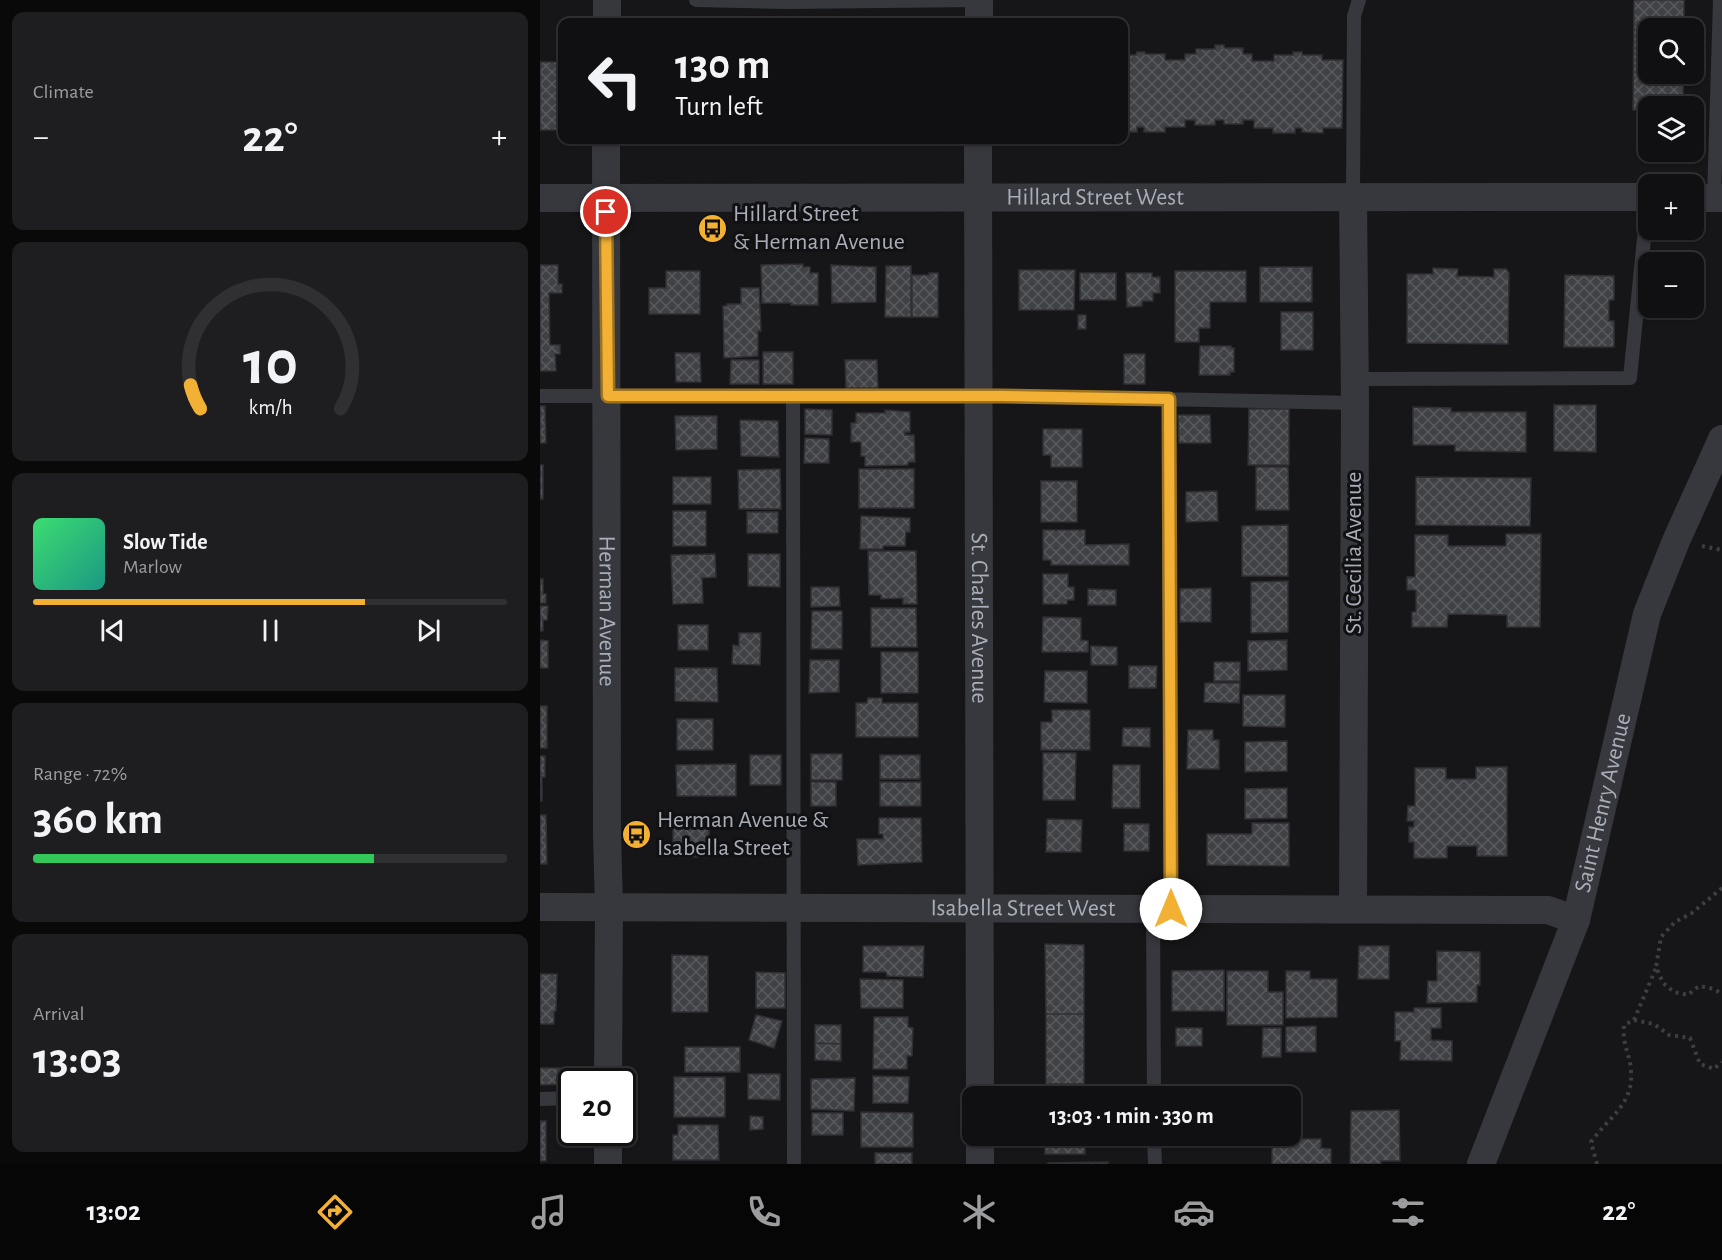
<!DOCTYPE html>
<meta charset="utf-8">
<style>
body{margin:0;font-family:"Alegreya Sans",sans-serif;background:#1e1e20;color:#f1f3f6;height:100vh;display:flex;flex-direction:column;font-size:22px;white-space:nowrap}
*{box-sizing:border-box;margin:0}
p{font-size:20px;color:#9c9d9f}
.icon{flex:none;width:33px;height:33px;fill:none;stroke:currentColor;stroke-width:2;stroke-linecap:round;stroke-linejoin:round}
.map{position:relative;flex:1;overflow:hidden}
.panel{display:flex;flex-direction:column;gap:12px;padding:12px;background:#09090a;width:540px}
.panel>*{flex:none}
.top-card{position:absolute;left:18px;top:18px;width:570px;height:126px;border-radius:12px;box-shadow:0 2px 4px #0004,0 0 0 2px #303032;background:#101012;color:#f1f3f6;overflow:hidden}
.tools{position:absolute;left:1098px;top:18px;display:grid;gap:12px}
.tools a{display:grid;place-items:center;width:66px;height:66px;border-radius:12px;background:#101012;box-shadow:0 2px 4px #0004,0 0 0 2px #303032;font-size:30px}
.speed{position:absolute;left:18px;top:1068px;display:flex;gap:12px;font-size:30px;font-weight:700;text-align:center}
.speed>*{display:grid;place-content:center;width:78px;height:78px;border-radius:50%;background:#101012;box-shadow:0 2px 4px #0004,0 0 0 2px #303032;line-height:1}
.speed .limit{border:3px solid #111;border-radius:9px;background:#fff;color:#111}
.pin{position:absolute;display:grid;place-items:center;width:51px;height:51px;color:#fff;margin:-26px;border:3px solid #fff;border-radius:50%;box-shadow:0 2px 6px #0007}
.me{position:absolute;width:66px;margin:-33px;rotate:0deg;stroke-linejoin:round;filter:drop-shadow(0 0 4px #0008)}
.turn{display:flex;align-items:center;gap:21px;height:126px;padding:0 18px;font-size:27px}
.turn .icon{width:78px;height:78px;stroke-width:2.5}
.turn b{display:block;font-size:42px;line-height:51px}
.big{font-size:45px;font-weight:600;line-height:1.1}
.panel .tile{flex:1;display:flex;flex-direction:column;justify-content:center;gap:9px;min-width:0;padding:0 21px;border-radius:12px;background:#1e1e20}
.panel .dial{align-items:center;gap:0}
.dial svg{height:156px;overflow:visible;fill:none;stroke:#303032;stroke-width:7;stroke-linecap:round;text-anchor:middle}
.dial text{fill:#f1f3f6;stroke:none}
.song{display:flex;align-items:center;gap:18px}
.cover{width:72px;height:72px;border-radius:9px;background:linear-gradient(135deg,hsl(140 70% 55%),hsl(170 70% 35%))}
.played{height:6px;border-radius:3px;background:linear-gradient(90deg,#f2b134 70%,#303032 70%)}
.keys{display:flex;justify-content:space-around;direction:ltr}
.heat{display:flex;justify-content:space-between;align-items:center;font-size:33px;direction:ltr}
.charge{height:9px;border-radius:4px;background:linear-gradient(90deg,#34c759 72%,#303032 0)}
.trip{position:absolute;left:422px;top:1086px;width:339px;height:60px;border-radius:12px;background:#101012;box-shadow:0 2px 4px #0004,0 0 0 2px #303032;font-weight:600;line-height:60px;text-align:center}
.menu{display:flex;height:96px;justify-content:space-around;align-items:center;background:#060607;color:#9c9d9f}
.menu .icon{width:42px;height:42px}
.menu .active{color:#f2b134}
.menu b{font-size:27px;color:#f1f3f6}
main{display:flex;flex:1;min-height:0}
.map>svg:first-child{display:block}
</style>
<main>
<section class="panel">
<div class="tile"><p>Climate</p>
<div class="heat"><a>−</a><b class="big">22°</b><a>+</a></div>
</div>
<div class="tile dial"><svg viewBox="0 0 100 80">
<path d="M14 69A42 42 0 1 1 86 69"/>
<path d="M14 69A42 42 0 0 1 9 57" stroke="#f2b134"/>
<text x="50" y="56" font-size="32" font-weight="700">10</text>
<text x="50" y="72" font-size="11">km/h</text>
</svg></div>
<div class="tile">
<div class="song"><i class="cover"></i><div><b>Slow Tide</b><p>Marlow</p></div></div>
<div class="played"></div>
<div class="keys"><svg class="icon" aria-label="previous" viewBox="0 0 24 24"><path d="M18 5L8 12l10 7zM5 5v14"/></svg><svg class="icon" aria-label="pause" viewBox="0 0 24 24"><path d="M8 5v14M16 5v14"/></svg><svg class="icon" aria-label="next" viewBox="0 0 24 24"><path d="M6 5l10 7-10 7zM19 5v14"/></svg></div>
</div>
<div class="tile"><p>Range · 72%</p><b class="big">360 km</b><div class="charge"></div></div>
<div class="tile"><p>Arrival</p><b class="big">13:03</b></div>
</section>
<div class="map">
<svg width="1182" height="1164" viewBox="0 0 1182 1164">
<defs>
<pattern id="building-cross-hatch" width="8" height="8" patternUnits="userSpaceOnUse" patternTransform="scale(1.5)"><rect width="8" height="8" fill="#404145"/><path d="M0 0l8 8M0 8l8-8" fill="none" stroke="#595a5e"/></pattern>
</defs>
<rect width="100%" height="100%" fill="#161618"/>
<path fill="url(#building-cross-hatch)" stroke="#303034" stroke-width="1.5" d="M1094,0H1144V28H1108V74H1143V106H1108V110H1093Z
M675,45H684V48H703V54H712V61H734V55H753V52H762V55H782V60H803L802,128H783V133L762,132V128H755V133H733V128H714V120H703V124H684V120H675V125H655V120H645V127H625V132H604V127H597V132H584V55H596L597,52H605V54H625V60H645V54H656V49H675Z
M0,62H22V130H0Z
M263,264V267H270V273H278V305H251V303H222L221,265Z
M0,265H18V284H22V293H9L10,345H20V354H15L16,371H0Z
M291,265L336,267V302L292,303Z
M346,266H371V317H345Z
M720,267H772V302H720Z
M893,268L918,269L917,276L954,277V269H966L969,273L968,344L867,343V274H893Z
M479,270H535L534,310H479Z
M126,271H160V314H109V288H126Z
M635,271H706V302H670V328H659V342H635Z
M389,273H398V317H372V275H389Z
M540,273H576V300H540Z
M586,273H612V277H620V293H613V301H602V306L587,307Z
M1025,275L1074,276V300H1069V321H1074V347H1024Z
M201,288H219L221,331H218V356L184,358L183,306H187V304H201Z
M741,312H773V350H741Z
M538,315H546V329H538Z
M660,346H691V348H694V372H690V375H659Z
M223,352H253V384H223Z
M135,353H160L161,382H136Z
M584,354H605V384H584Z
M191,360H219V384H190Z
M305,360H337L338,388H306Z
M1014,405H1056V452L1014,451Z
M0,406H5L6,443H0Z
M873,407L911,408V412H986V452L915,451V445H873Z
M265,409L292,410V435L265,434Z
M709,409H749V465H708Z
M345,410L370,412V432H365V435H374L375,462H368V465L325,466V456H321V442H311V423H316V413H345Z
M638,415H670L671,443H639Z
M135,416H177V449L136,450Z
M200,420L238,421L239,457L201,456Z
M503,429H542V467H511V455H503Z
M265,438L289,439V463H264Z
M0,465H3V499H0Z
M716,467H748L749,510H716Z
M240,469L241,509H199L198,470Z
M319,469H374V508H319Z
M133,477H171V504H133Z
M876,477L991,478L990,526L876,525Z
M501,481H537V522H501Z
M677,491L678,521L646,522V492Z
M133,511H166V546H133Z
M207,512H238V533H207Z
M321,516L370,518V532H366L365,546H343V549H320Z
M748,525V576H702V526Z
M503,530H545V545L589,544V565H511V560H503Z
M966,534H1001L1000,627H967V615L908,614L907,627H872V612H876V590H867V577H875V535H908V546H966Z
M328,551H376L377,604H363V598L341,599V595H329Z
M175,554L176,577L162,578L163,603L133,604L131,555Z
M208,554H240V587L208,586Z
M503,574H528V587H534V600H527V604H503Z
M0,579H3V594H6V603H0Z
M748,581V632L711,633V582Z
M271,587H299L300,606L271,607Z
M671,588V622H640V589Z
M548,589L576,590V605H548Z
M0,606H8L7,620H3V631H0Z
M331,608H376L377,647H331Z
M272,611H302V649H271Z
M503,617L541,618V640L548,641V652H502Z
M138,625H168V650H138Z
M199,633H221L220,665L192,664L193,645L199,646Z
M0,640L8,641V668H0Z
M747,640V670L708,671V641Z
M551,646L577,647V665H551Z
M341,652H378V693H341Z
M270,660H299V692L269,693Z
M674,662H700V681H674Z
M589,666H617L616,688H589Z
M135,668H177L178,702L135,701Z
M505,671H547V703L504,702Z
M665,683H700L699,703L664,702Z
M703,695H745V727L703,726Z
M328,698H342V703H378V737H316V703H327Z
M0,706H7V748H0Z
M512,710H550V750H501V722H512Z
M137,719H173V750H137Z
M583,728H610V747L582,746Z
M648,730H673V740H679V769H647Z
M747,741V771L705,772V742Z
M503,753H536L535,800H503Z
M271,754H302V780H271Z
M210,755H241V785H210Z
M340,755H380V779H340Z
M0,756H5V777H2V801H0Z
M196,764V796H137L136,765Z
M573,765H600V808H572Z
M936,767H967V856H937V846H907V858H874V842H869V827H874V821H867L868,806H875V768H906V779H936Z
M271,782H296V806H271Z
M340,782H381V806H340Z
M747,788V818L705,819V789Z
M0,815H6L7,864H0Z
M339,818H381L382,862L318,865L317,839H343V834H339Z
M507,819L542,820L541,852H506Z
M712,823H749V866L667,865V834H712Z
M584,824H609V851H584Z
M133,826H169V857H133Z
M505,944L544,945V1014H506Z
M323,946H384L383,977L347,976L346,972H323Z
M819,946H849V979H818Z
M897,951L940,952V985H937V1002L887,1003L888,981H897Z
M132,955L168,956V1012H132Z
M684,970V1011H632V971Z
M687,971H728V992H743V1025H687Z
M746,971H770V979H797V1017L746,1018Z
M216,972L245,973V1008H216Z
M0,974H17L16,1011H14V1024H0Z
M320,979L363,980V1008H321Z
M874,1008H901V1028H891V1040L912,1041V1061L860,1060L861,1041H855V1012H874Z
M506,1014H544V1084H506Z
M216,1015L242,1021L234,1048L209,1040Z
M334,1017H368V1027L373,1028L372,1056H367V1069H333Z
M275,1025H301V1044L275,1043Z
M776,1026V1052H746V1027Z
M636,1028H662V1046H636Z
M723,1028H741V1057H722Z
M275,1043L301,1044V1061L275,1060Z
M145,1047H200V1072H145Z
M0,1068H26V1084L0,1085Z
M208,1074H240V1100L208,1099Z
M333,1076L369,1077L368,1103H333Z
M134,1077H185V1117H134Z
M315,1078L314,1111L271,1109V1079Z
M571,1086H601V1096H571Z
M859,1110L860,1161H841V1164H810L811,1111Z
M321,1112L373,1113V1147H321Z
M272,1113H303V1135H272Z
M210,1116L223,1117V1129L210,1130Z
M0,1121H6V1161H0Z
M138,1125H178L179,1160H133V1135H138Z
M505,1136H545V1154H505Z
M732,1139H781V1148L791,1149V1164H732Z
M335,1153H372V1164H335Z
M568,1162V1164H508V1163Z"/>
<g fill="none" stroke-linecap="round" stroke-linejoin="round">
<path stroke="#3d3f44" stroke-width="4" stroke-dasharray="3 4.5" stroke-linecap="butt" d="M1162,546L1182,550
M1182,888L1152,913L1135,922L1121,937L1116,967L1123,983L1134,992L1148,995L1159,986L1174,989L1182,994
M1094,1020L1116,968
M1057,1164L1051,1142C1068,1118 1094,1104 1091,1071C1090,1053 1082,1046 1084,1025L1094,1020L1114,1024L1129,1035L1150,1038L1160,1064L1174,1069L1182,1062"/>
<path stroke="#37383d" stroke-width="14" d="M156,0L247,2L439,0
M813,198L814,16L819,0
M1174,198L1180,0
M814,379L1090,378L1108,199
M0,396H461L815,403
M253,397L254,1164
M629,399L631,909
M613,909L614,1096
M0,1099L32,1098
M614,1136L615,1164"/>
<g stroke="#37383d" stroke-width="28">
<path d="M67,22V0"/>
<path d="M439,22V0"/>
<path id="s1" d="M66,140L67,834L69,907L68,1082"/>
<path id="s2" d="M438,140L440,1096"/>
<path id="s3" d="M0,198L1108,197"/>
<path d="M813,198L815,403L813,908"/>
<path d="M1154,198H1182"/>
<path id="s4" d="M0,907L1008,910L1036,920"/>
<path d="M68,1132V1164"/>
<path d="M440,1164V1136"/>
<path id="s5" d="M941,1164L1036,920L1107,614L1136,541L1182,439"/>
</g>
</g>
<g fill="none" stroke-linecap="round" stroke-linejoin="round">
<defs>
<path id="route" d="M66,212L68,396H461L629,399L631,909"/>
</defs>
<use href="#route" stroke="#9d7322" stroke-width="15"/>
<use href="#route" stroke="#f2b134" stroke-width="10"/>
</g>
<defs>
<symbol id="bus-disc" viewBox="-11 -11 22 22"><circle r="9.5" fill="#f2b134" stroke="#111113"/><path d="M-5-6H5V4H4V6H2V4H-2V6H-4V4H-5ZM-3.5-4V0h7V-4ZM-3.5 1.2v1.5H-2V1.2ZM2 1.2v1.5H3.5V1.2Z" fill="#111"/></symbol>
</defs>
<g fill-rule="evenodd">
<use href="#bus-disc" x="156" y="212" width="33" height="33"/>
<use href="#bus-disc" x="80" y="818" width="33" height="33"/>
</g>
<g text-anchor="middle" dominant-baseline="central" stroke-width="6" stroke-linejoin="round" paint-order="stroke">
<g font-size="24" fill="#a8adb8" stroke="#111113">
<text stroke="none"><textPath href="#s3" startOffset="555">Hillard Street West</textPath></text>
<text transform="translate(814 553) rotate(-90)">St. Cecilia Avenue</text>
<text stroke="none"><textPath href="#s1" startOffset="471">Herman Avenue</textPath></text>
<text stroke="none"><textPath href="#s2" startOffset="478">St. Charles Avenue</textPath></text>
<text stroke="none"><textPath href="#s5" startOffset="382">Saint Henry Avenue</textPath></text>
<text stroke="none"><textPath href="#s4" startOffset="483">Isabella Street West</textPath></text>
</g>
<g font-size="24" fill="#a8adb8" stroke="#111113" text-anchor="start">
<text x="193" y="214">Hillard Street<tspan x="193" dy="28">&amp; Herman Avenue</tspan></text>
<text x="117" y="820">Herman Avenue &amp;<tspan x="117" dy="28">Isabella Street</tspan></text>
</g>
</g>
</svg>
<div class="tools">
<a><svg class="icon" aria-label="search" viewBox="0 0 24 24"><circle cx="10" cy="10" r="6"/><path d="M15 15l6 6"/></svg></a>
<a><svg class="icon" aria-label="layers" viewBox="0 0 24 24"><path d="M12 4l9 5-9 5-9-5zM3 14l9 5 9-5"/></svg></a>
<a>+</a>
<a>−</a>
</div>
<div class="speed"><div class="limit">20</div></div>
<div class="pin" style="left:66px;top:212px;background:#d93025"><svg class="icon" aria-label="arrive" viewBox="0 0 24 24"><path d="M6 21V4h12l-3 4 3 4H6"/></svg></div>
<svg class="me" style="left:631px;top:909px" viewBox="-20 -20 40 40"><circle r="19" fill="#fff"/><path d="M0-13L10 11 0 6-10 11z" fill="#f2b134"/></svg>
<div class="trip">13:03 · 1 min · 330 m</div>
<div class="top-card">
<div class="turn"><svg class="icon" aria-label="left" viewBox="0 0 24 24"><path d="M17 20v-9H6M10 6l-5 5 5 5"/></svg><div><b>130 m</b>Turn left</div></div>
</div>
</div>
</main>
<nav class="menu">
<b>13:02</b>
<svg class="icon active" aria-label="directions" viewBox="0 0 24 24"><path d="M12 3l9 9-9 9-9-9zM9 14v-3h6M13 9l2 2-2 2"/></svg>
<svg class="icon" aria-label="music" viewBox="0 0 24 24"><path d="M9 18V5l10-2v13"/><circle cx="6" cy="18" r="3"/><circle cx="16" cy="16" r="3"/></svg>
<svg class="icon" aria-label="phone" viewBox="0 0 24 24"><path d="M5 4h4l2 5-3 2q2 4 5 5l2-3 5 2v4C11 20 4 13 5 4z"/></svg>
<svg class="icon" aria-label="climate" viewBox="0 0 24 24"><path d="M12 3v18M4 7l16 10M4 17L20 7"/></svg>
<svg class="icon" aria-label="car" viewBox="0 0 24 24"><path d="M5 17H2v-5l4-1 3-4h7l3 4 3 1v5h-3M9 17h6M6 11h13"/><circle cx="7" cy="17" r="2"/><circle cx="17" cy="17" r="2"/></svg>
<svg class="icon" aria-label="filters" viewBox="0 0 24 24"><path d="M4 7h16M4 17h16"/><circle cx="9" cy="7" r="2"/><circle cx="15" cy="17" r="2"/></svg>
<b>22°</b>
</nav>
